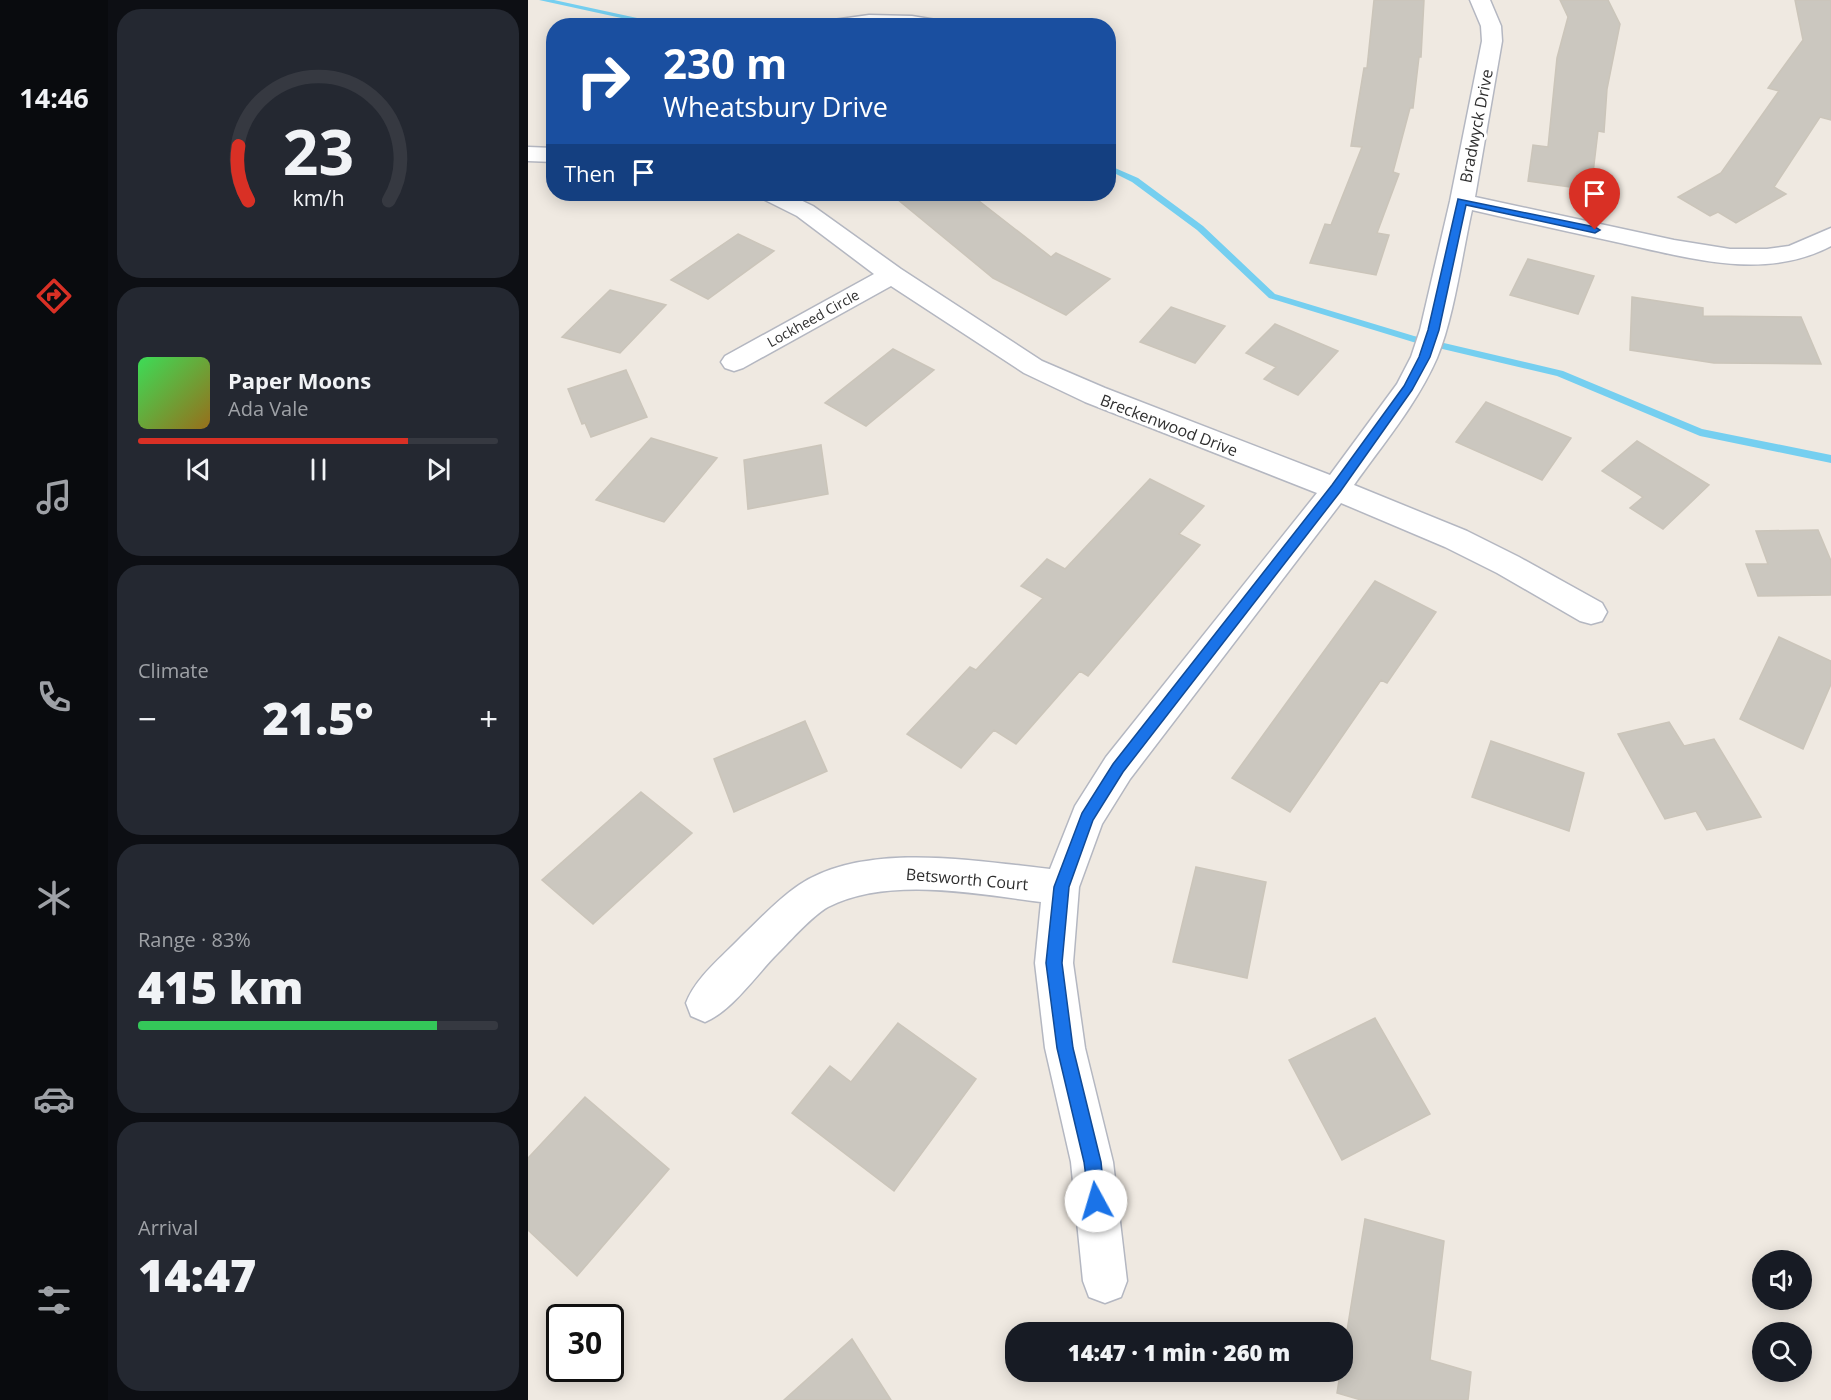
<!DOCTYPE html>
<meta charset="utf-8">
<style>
body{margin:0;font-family:"Open Sans",sans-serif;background:#242831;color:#f1f3f6;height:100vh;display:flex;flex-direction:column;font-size:22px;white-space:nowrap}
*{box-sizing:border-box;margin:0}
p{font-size:20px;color:#9ea1a6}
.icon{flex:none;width:33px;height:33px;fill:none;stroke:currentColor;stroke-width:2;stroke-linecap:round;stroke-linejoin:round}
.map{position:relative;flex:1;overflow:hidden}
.sheet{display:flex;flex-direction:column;gap:9px;padding:9px;background:#0d0f14;width:420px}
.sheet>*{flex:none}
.banner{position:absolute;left:18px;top:18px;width:570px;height:183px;border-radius:24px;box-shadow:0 3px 15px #0003;background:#1a4fa0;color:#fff;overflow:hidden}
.fabs{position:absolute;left:1224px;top:1250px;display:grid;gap:12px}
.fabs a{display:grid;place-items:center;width:60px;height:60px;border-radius:50%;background:#171b24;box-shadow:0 3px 15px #0003;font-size:30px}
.speed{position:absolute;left:18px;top:1304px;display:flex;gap:12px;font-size:30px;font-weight:700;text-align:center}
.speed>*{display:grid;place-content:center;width:78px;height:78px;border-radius:50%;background:#171b24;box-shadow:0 3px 15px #0003;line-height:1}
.speed .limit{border:3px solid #111;border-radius:9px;background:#fff;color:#111}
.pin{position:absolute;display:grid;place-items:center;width:51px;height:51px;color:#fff;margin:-62px -26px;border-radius:50% 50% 50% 0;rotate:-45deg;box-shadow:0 0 6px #0007}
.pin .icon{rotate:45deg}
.me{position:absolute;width:66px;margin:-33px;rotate:354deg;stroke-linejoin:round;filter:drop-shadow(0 0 4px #0008)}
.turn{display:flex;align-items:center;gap:21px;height:126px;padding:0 18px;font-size:27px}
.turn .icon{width:78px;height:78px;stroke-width:2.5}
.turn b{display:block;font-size:42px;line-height:51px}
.then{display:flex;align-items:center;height:57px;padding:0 18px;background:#0003;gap:12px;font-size:22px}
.big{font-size:45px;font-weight:800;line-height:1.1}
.sheet .card{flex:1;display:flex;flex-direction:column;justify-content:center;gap:9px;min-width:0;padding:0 21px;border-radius:24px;background:#242831}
.sheet .dial{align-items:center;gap:0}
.dial svg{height:156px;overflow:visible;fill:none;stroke:#363941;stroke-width:7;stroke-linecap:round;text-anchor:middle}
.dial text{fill:#f1f3f6;stroke:none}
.song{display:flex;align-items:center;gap:18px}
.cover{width:72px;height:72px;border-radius:9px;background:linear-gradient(135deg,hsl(130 70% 55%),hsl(40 70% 35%))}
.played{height:6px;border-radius:3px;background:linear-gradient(90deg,#d93025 75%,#363941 75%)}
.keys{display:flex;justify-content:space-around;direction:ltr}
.heat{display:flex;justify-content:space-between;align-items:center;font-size:33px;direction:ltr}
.charge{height:9px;border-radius:4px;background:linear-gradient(90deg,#34c759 83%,#363941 0)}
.trip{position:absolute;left:477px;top:1322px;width:348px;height:60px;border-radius:24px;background:#171b24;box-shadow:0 3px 15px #0003;font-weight:800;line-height:60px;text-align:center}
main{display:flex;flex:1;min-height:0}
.menu{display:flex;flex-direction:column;width:108px;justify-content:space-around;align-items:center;background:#090b0e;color:#9ea1a6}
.menu .icon{width:42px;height:42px}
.menu .active{color:#d93025}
.menu b{font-size:27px;color:#f1f3f6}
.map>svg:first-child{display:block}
</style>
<main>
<nav class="menu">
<b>14:46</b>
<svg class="icon active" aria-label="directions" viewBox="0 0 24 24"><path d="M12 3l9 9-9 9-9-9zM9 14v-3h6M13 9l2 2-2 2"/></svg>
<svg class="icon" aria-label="music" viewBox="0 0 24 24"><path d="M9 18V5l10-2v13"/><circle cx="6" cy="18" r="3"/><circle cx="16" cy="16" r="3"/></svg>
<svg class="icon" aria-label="phone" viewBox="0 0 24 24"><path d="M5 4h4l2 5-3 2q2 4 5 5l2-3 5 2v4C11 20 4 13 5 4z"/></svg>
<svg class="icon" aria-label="climate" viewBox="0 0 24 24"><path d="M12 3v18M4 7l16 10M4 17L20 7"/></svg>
<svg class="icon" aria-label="car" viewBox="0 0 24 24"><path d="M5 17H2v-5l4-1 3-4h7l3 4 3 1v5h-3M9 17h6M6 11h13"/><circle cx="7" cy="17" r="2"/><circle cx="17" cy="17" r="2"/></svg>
<svg class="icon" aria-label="filters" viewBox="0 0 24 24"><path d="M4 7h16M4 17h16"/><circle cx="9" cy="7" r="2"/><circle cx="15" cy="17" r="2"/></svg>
</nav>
<section class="sheet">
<div class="card dial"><svg viewBox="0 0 100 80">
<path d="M14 69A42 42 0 1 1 86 69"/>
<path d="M14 69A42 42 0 0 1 9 41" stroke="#d93025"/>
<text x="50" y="56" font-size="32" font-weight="700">23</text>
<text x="50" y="72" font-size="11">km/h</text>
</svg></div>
<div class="card">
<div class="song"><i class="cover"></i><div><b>Paper Moons</b><p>Ada Vale</p></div></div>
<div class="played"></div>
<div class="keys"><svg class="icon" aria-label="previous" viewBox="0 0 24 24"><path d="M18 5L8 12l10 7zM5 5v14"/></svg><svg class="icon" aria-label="pause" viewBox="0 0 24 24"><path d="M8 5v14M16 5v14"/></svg><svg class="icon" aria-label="next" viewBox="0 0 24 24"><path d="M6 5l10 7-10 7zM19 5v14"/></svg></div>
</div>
<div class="card"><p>Climate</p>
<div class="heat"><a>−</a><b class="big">21.5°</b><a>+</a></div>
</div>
<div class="card"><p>Range · 83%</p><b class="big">415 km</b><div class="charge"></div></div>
<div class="card"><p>Arrival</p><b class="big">14:47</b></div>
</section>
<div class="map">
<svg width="1303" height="1400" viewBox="0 0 1303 1400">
<rect width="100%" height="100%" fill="#efe9e1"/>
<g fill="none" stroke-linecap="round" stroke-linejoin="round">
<path fill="#75cff0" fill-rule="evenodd" d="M11,0H26L146,26H130Z
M580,165L610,178L675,226L747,294L886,336L1035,371L1174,429L1303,455V463L1172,436L1029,376L885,342L741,298L669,230L604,182L580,170Z"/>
</g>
<path fill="#cbc7bf" stroke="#cbc5ba" stroke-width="1.5" d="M846,0H896L893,57H891L885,108H882L865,172L871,174L849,233L861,235L848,275L782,263L797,224L803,225L834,147L823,146L836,68H839Z
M1032,0H1080L1092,24L1079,89L1076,132L1070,131L1063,190L1000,181L1005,145L1020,147L1029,58L1040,17Z
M1267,0H1303V120L1292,117L1246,187L1258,194L1208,223L1190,212L1182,216L1150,197L1193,173L1251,91L1240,88L1275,40Z
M363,194H442L523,257L528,253L582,279L538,315L465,278Z
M210,234L246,251L180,299L143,280Z
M1000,259L1066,276L1050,314L982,295Z
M82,290L138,305L92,353L34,337Z
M1104,297L1175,308V316L1273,317L1293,364L1186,363L1102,350Z
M643,307L697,326L667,363L612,342Z
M747,324L810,351L770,395L736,379L748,367L718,353Z
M365,349L406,370L338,426L297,403Z
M98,370L119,417L63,437L57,423L54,424L40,389Z
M958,402L1043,438L1014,480L928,442Z
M123,438L189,458L136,522L68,500Z
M1109,441L1181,485L1135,529L1102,508L1115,497L1074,471Z
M293,445L300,494L220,509L216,460Z
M622,479L676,506L651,534L672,545L560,676L552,671L488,744L466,730L433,768L379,734L442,667L448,670L515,598L493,586L519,559L537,569Z
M1290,530L1303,561V595L1230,596L1218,564H1240L1228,531Z
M847,581L908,612L859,683L853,680L762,812L704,778Z
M1251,637L1303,661V684L1275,749L1212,719Z
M277,721L299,771L206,812L186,759Z
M1141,722L1156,746L1186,739L1233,817L1179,830L1168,811L1137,819L1090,734Z
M963,741L1056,773L1041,831L944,797Z
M113,792L164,833L65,924L14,880Z
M668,867L738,882L719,978L645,962Z
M847,1018L902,1114L814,1160L761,1060Z
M370,1023L448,1079L366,1191L264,1113L302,1066L323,1082Z
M57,1097L141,1169L49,1276L0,1230V1158Z
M837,1219L916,1241L902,1360L943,1372L940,1400H833L809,1393Z
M324,1339L363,1400H256Z"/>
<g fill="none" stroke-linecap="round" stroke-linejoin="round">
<defs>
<path id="minor" d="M942,0H962L973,26L974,41L947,197L1146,240L1202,249H1239L1261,246L1303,228V246C1235,282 1158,257 1088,242C1040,232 992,221 944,210C934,255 926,317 909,358C889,404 855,444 826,485L939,531L991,557L1074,603L1079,612L1074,621L1063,624L1052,621L969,573L917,547L813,503L602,779L574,824L551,887L545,963L557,1048L585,1162L599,1281L593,1297L577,1303L561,1297L555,1281L543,1162L517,1048L507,963L513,902C449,894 360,876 300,907C284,916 263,940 250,953C228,975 204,1011 177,1022L163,1016L158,1003C168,977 194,957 213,937C231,920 250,899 271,885C337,841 447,861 522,869L547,806L578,757L789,493L557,402L496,373L363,286L215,368L206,371L197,368L193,362L197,356L346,274L269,216L235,199L231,194H260L285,206L373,269L514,361L577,388L802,475L869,384L883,357L892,330L922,201L954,41L953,26Z
M341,15L384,16L420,22L423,26H288L291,22Z
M0,147L26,148V162L0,161Z"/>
</defs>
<use href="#minor" stroke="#b4b7c1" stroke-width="3"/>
<use href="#minor" fill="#fff" fill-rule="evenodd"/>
</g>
<path fill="#1a73e8" stroke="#114b97" stroke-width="1.5" d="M930,199L1067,227L1072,230L1067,233L938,205L911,330L902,357L884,390L812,492L595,772L565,820L541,887L534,963L545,1048L573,1162L577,1201L575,1208L568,1210L562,1208L556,1162L529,1048L518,963L526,887L554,813L585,764L804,485L876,386L891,357L900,330Z"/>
<g text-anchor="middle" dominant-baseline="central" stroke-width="6" stroke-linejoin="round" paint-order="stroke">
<g font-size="14" fill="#2e2e2e" stroke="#fff">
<text transform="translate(285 318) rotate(-29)">Lockheed Circle</text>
</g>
<g font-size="16" fill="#2e2e2e" stroke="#fff">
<text transform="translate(948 126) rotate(-79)">Bradwyck Drive</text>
<text transform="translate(641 425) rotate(21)">Breckenwood Drive</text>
<text transform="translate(439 879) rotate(5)">Betsworth Court</text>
</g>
</g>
</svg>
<div class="fabs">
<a><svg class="icon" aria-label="sound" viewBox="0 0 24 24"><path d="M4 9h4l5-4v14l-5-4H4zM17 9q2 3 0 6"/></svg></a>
<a><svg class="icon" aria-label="search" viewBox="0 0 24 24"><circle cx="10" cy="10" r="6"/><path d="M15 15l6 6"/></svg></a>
</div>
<div class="speed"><div class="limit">30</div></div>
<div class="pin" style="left:1067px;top:230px;background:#d93025"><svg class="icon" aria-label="arrive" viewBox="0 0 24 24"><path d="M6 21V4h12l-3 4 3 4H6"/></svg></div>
<svg class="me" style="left:568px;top:1201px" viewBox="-20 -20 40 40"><circle r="19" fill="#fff"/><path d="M0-13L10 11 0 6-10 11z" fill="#1a73e8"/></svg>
<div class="trip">14:47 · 1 min · 260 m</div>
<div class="banner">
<div class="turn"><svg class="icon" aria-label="right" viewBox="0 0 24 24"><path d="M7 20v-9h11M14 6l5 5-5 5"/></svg><div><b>230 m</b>Wheatsbury Drive</div></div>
<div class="then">Then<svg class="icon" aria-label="arrive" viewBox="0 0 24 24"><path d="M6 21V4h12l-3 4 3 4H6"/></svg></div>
</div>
</div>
</main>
